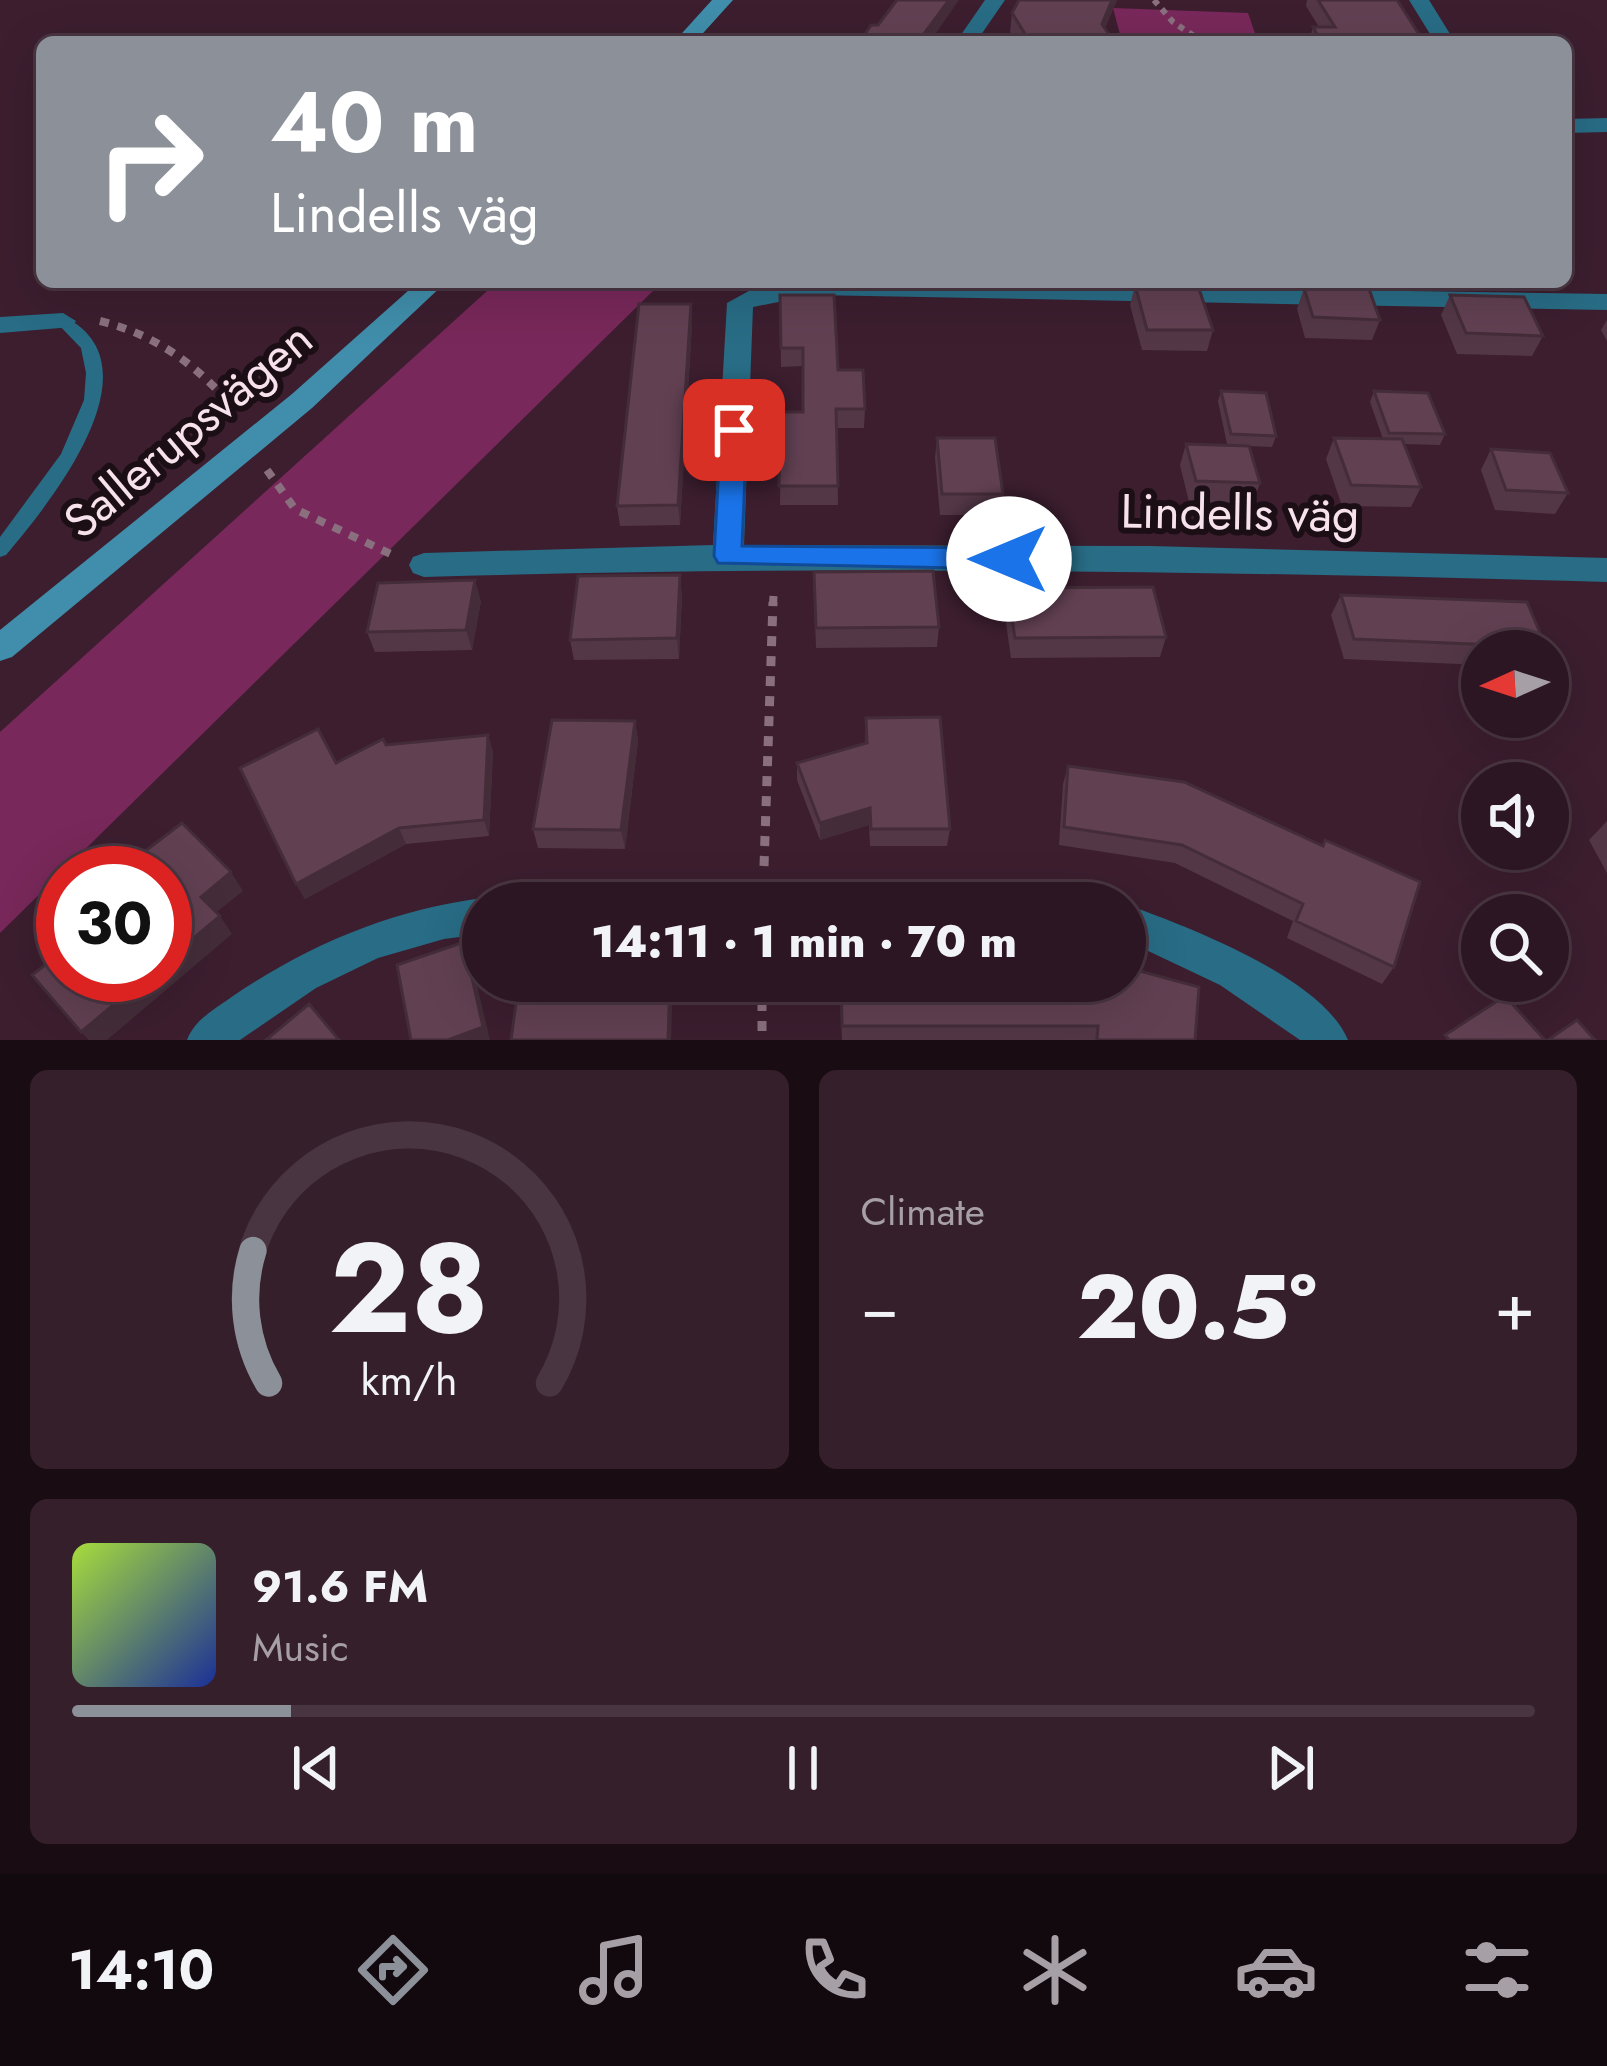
<!DOCTYPE html>
<meta charset="utf-8">
<style>
body{margin:0;font-family:Jost,sans-serif;background:#351f2b;color:#f1f3f6;height:100vh;display:flex;flex-direction:column;font-size:45px;white-space:nowrap}
*{box-sizing:border-box;margin:0}
p{font-size:39px;color:#a79fa6}
.icon{flex:none;width:66px;height:66px;fill:none;stroke:currentColor;stroke-width:2;stroke-linecap:round;stroke-linejoin:round}
.map{position:relative;height:1040px;overflow:hidden}
.panel{display:flex;flex-direction:column;gap:30px;padding:30px;background:#190c13;flex:1}
.panel>*{flex:none}
.banner{position:absolute;left:36px;top:36px;width:1536px;height:252px;border-radius:18px;box-shadow:0 12px 48px #0002,0 0 0 3px #483541;background:#8c9099;color:#fff;overflow:hidden}
.needle{width:78px;rotate:267deg}
.controls{position:absolute;left:1461px;top:630px;display:grid;gap:24px}
.controls a{display:grid;place-items:center;width:108px;height:108px;border-radius:50%;background:#2d1623;box-shadow:0 12px 48px #0002,0 0 0 3px #483541;font-size:60px}
.speed{position:absolute;left:36px;top:846px;display:flex;gap:24px;font-size:60px;font-weight:700;text-align:center}
.speed>*{display:grid;place-content:center;width:156px;height:156px;border-radius:50%;background:#2d1623;box-shadow:0 12px 48px #0002,0 0 0 3px #483541;line-height:1}
.speed .limit{border:18px solid #d22;background:#fff;color:#111}
.pin{position:absolute;display:grid;place-items:center;width:102px;height:102px;color:#fff;margin:-51px;border-radius:24px;box-shadow:0 6px 18px #0006}
.me{position:absolute;width:132px;margin:-66px;rotate:270deg;stroke-linejoin:round;filter:drop-shadow(0 0 9px #0008)}
.turn{display:flex;align-items:center;gap:42px;height:252px;padding:0 36px;font-size:54px}
.turn .icon{width:156px;height:156px;stroke-width:2.5}
.turn b{display:block;font-size:84px;line-height:102px}
.big{font-size:90px;font-weight:800;line-height:1.1}
.panel .card{flex:1;display:flex;flex-direction:column;justify-content:center;gap:18px;min-width:0;padding:0 42px;border-radius:18px;background:#351f2b}
.panel .dial{align-items:center;gap:0}
.dial svg{height:312px;overflow:visible;fill:none;stroke:#483541;stroke-width:7;stroke-linecap:round;text-anchor:middle}
.dial text{fill:#f1f3f6;stroke:none}
.song{display:flex;align-items:center;gap:36px}
.cover{width:144px;height:144px;border-radius:18px;background:linear-gradient(135deg,hsl(80 70% 55%),hsl(230 70% 35%))}
.played{height:12px;border-radius:6px;background:linear-gradient(90deg,#8c9099 15%,#483541 15%)}
.keys{display:flex;justify-content:space-around;direction:ltr}
.heat{display:flex;justify-content:space-between;align-items:center;font-size:66px;direction:ltr}
.panel .tiles{flex:1;display:grid;gap:30px;grid-template-columns:1fr 1fr}
.card:last-child{grid-column:span 2}
.trip{position:absolute;left:462px;top:882px;width:684px;height:120px;border-radius:60px;background:#2d1623;box-shadow:0 12px 48px #0002,0 0 0 3px #483541;font-weight:800;line-height:120px;text-align:center}
.tabs{display:flex;height:192px;justify-content:space-around;align-items:center;background:#12090e;color:#a79fa6}
.tabs .icon{width:84px;height:84px}
.tabs .current{color:#8c9099}
.tabs b{font-size:54px;color:#f1f3f6}
.map>svg:first-child{display:block}
</style>
<div class="map">
<svg width="1607" height="1040" viewBox="0 0 1607 1040">
<rect width="100%" height="100%" fill="#3c1e2f"/>
<path fill="#78285a" d="M1113,8L1248,13L1258,42H1122Z
M497,282H662L0,933V732Z"/>
<g fill="none" stroke-linecap="round" stroke-linejoin="round">
<path stroke="#8a707f" stroke-width="6" stroke-dasharray="6 6" stroke-linecap="butt" d="M1154,0L1173,22L1203,42"/>
<path stroke="#8a707f" stroke-width="8" stroke-dasharray="9 9" stroke-linecap="butt" d="M100,321C157,335 196,365 234,408
M267,470L295,509L395,556
M773,605L774,587"/>
<path stroke="#8a707f" stroke-width="9" stroke-dasharray="10 10" stroke-linecap="butt" d="M764,866L773,602
M762,981V1040"/>
<path fill="#286c85" fill-rule="evenodd" d="M63,316C163,365 49,504 6,555L0,557V537L61,454L84,400L86,373L81,348L55,321Z"/>
<path fill="#286c85" fill-rule="evenodd" d="M985,0H1005L976,42H956Z
M1409,0H1429L1455,42H1435Z
M1607,118V132L1566,133V119Z
M791,282L1607,294V310L814,295L753,307L744,545L1150,546L1607,558V582C1212,571 819,565 424,577L413,573L409,565L413,557L424,553L713,545L727,303L756,287Z
M63,313L76,321L72,327L0,333V317Z
M1012,880L1065,891L1071,903H705L711,891L724,885Z
M483,898L495,903H483V934L444,939L378,958L316,988L240,1040H187C195,1019 215,1009 233,996C310,944 391,910 483,898Z
M1125,904C1186,926 1322,977 1348,1040H1300L1220,985L1125,940Z"/>
<path fill="#408eab" fill-rule="evenodd" d="M712,0H733L695,42H674Z
M418,282H446L312,408L12,657L0,661V630L292,394Z"/>
</g>
<path fill="#533747" d="M1019,0H1117L1105,28L1112,39V42H1016L1010,32L1012,13Z
M1307,0H1397L1424,42H1309L1313,27H1319L1306,6Z
M1124,282H1186L1185,283Z
M1289,282H1354L1353,286L1290,285Z
M1135,285L1213,330L1207,351L1142,350L1130,305Z
M1304,288L1380,320L1372,340L1305,338L1297,309Z
M780,295L838,370L865,409L864,428H837L838,505H780L781,412H803V366L781,367Z
M1450,295L1543,336L1532,356L1457,354L1441,315Z
M1607,320V341L1601,330Z
M692,324L680,525L620,526L617,506Z
M1221,391L1276,436L1272,447L1249,446L1260,483L1253,503L1189,502L1180,465L1186,444H1227L1218,401Z
M1374,391L1445,434L1440,445L1404,444L1421,487L1411,507L1342,506L1326,459L1334,438L1383,439L1370,402Z
M937,438L1003,494L999,515H940L935,458Z
M1491,449L1568,493L1555,514L1495,510L1481,470Z
M1007,588L1166,637L1160,657L1011,658L1004,609Z
M814,593L939,627L937,647L816,648Z
M682,595L679,659L574,660L570,640Z
M1341,595L1546,647L1543,651H1482V665L1344,659L1331,615Z
M481,601L472,650L375,652L367,632Z
M866,718L950,829L947,846H870L869,825L820,840L797,780V763L865,743Z
M635,721L638,741L625,849L538,848L533,829Z
M488,735L493,752L489,836L406,844L305,899L296,884L386,745Z
M1068,766L1322,846L1325,840L1394,967L1382,984L1287,938L1293,921L1175,863L1059,845L1063,784Z
M1607,821V873L1589,840Z
M839,981H1125L1195,1040H842Z"/>
<path fill="#442d39" d="M949,0H959L930,42H918Z
M1112,0H1117L1099,42L1102,24Z
M691,304L692,324L680,525L678,505Z
M680,575L682,595L679,659L677,638Z
M475,580L481,601L472,650L466,630Z
M635,721L638,741L625,849L621,830Z
M488,735L493,752L489,836L484,820Z
M870,808L869,825L820,840V823Z
M399,828L406,844L305,899L296,884Z
M231,872L243,891L213,915L201,897Z
M220,916L232,934L107,1040H89L81,1032L149,975H165V962Z
M464,942L471,960L490,1040H448Z
M670,981H673L671,1040H668Z"/>
<path fill="#614052" stroke="#442d39" stroke-width="3" d="M897,0H949L918,42H860L871,25H878Z
M1019,0H1112L1102,24L1112,39L1090,42H1030L1012,13Z
M1318,0H1397L1424,42H1321L1313,27H1335Z
M1135,285L1198,286L1213,330H1147Z
M1304,288L1369,289L1380,320L1313,317Z
M780,295H834L838,370H863L865,409H836L838,486H779L781,412H803V348H781Z
M1450,295L1524,297L1543,336L1466,333Z
M639,304H691L678,505L617,506Z
M1221,391L1266,393L1276,436L1231,434Z
M1374,391L1428,393L1445,434L1389,433Z
M937,438H995L1003,494H942Z
M1334,438L1402,439L1421,487L1351,485Z
M1186,444L1249,446L1260,483L1196,481Z
M1491,449L1550,453L1568,493L1506,490Z
M933,571L939,627L816,628L814,572Z
M680,575L677,638L570,640L578,576Z
M475,580L466,630L367,632L378,583Z
M1153,587L1166,637L1015,638L1007,588Z
M1341,595L1527,602L1546,647L1354,639Z
M940,717L950,829H871L870,808L820,823L797,763L867,743L866,718Z
M552,720L635,721L621,830L533,829Z
M318,729L336,763L383,739L386,745L488,735L484,820L399,828L296,884L240,768Z
M1068,766L1184,782L1323,846L1325,840L1420,882L1394,967L1296,921L1303,904L1182,845L1064,827Z
M182,823L231,872L201,897L220,916L165,962V873H161L163,871L144,852Z
M464,942L483,1027L448,1040H411L397,965Z
M63,951V975H149L81,1032L32,975Z
M1125,967L1199,987L1195,1040H1097L1098,1026H842L841,981H1125Z
M519,981H670L668,1040H511Z
M1505,996L1545,1040H1449L1445,1035Z
M309,1004L339,1040H266Z
M1577,1020L1595,1040H1548Z"/>
<path fill="#1a73e8" stroke="#114b97" stroke-width="3" d="M734,421L747,430L742,546L1009,548L1023,559L1009,569L718,563L714,556L721,430Z"/>
<g text-anchor="middle" dominant-baseline="central" stroke-width="12" stroke-linejoin="round" paint-order="stroke">
<g font-size="48" fill="#f6e1ec" stroke="#1b0e15">
<text transform="translate(188 430) rotate(-40)">Sallerupsvägen</text>
<text transform="translate(1240 513) rotate(1)">Lindells väg</text>
</g>
</g>
</svg>
<div class="controls">
<a><svg class="needle" viewBox="-14 -14 28 28"><path d="M0-13l5 13h-10z" fill="#e53935"/><path d="M0 13l5-13h-10z" fill="#a79fa6"/></svg></a>
<a><svg class="icon" aria-label="sound" viewBox="0 0 24 24"><path d="M4 9h4l5-4v14l-5-4H4zM17 9q2 3 0 6"/></svg></a>
<a><svg class="icon" aria-label="search" viewBox="0 0 24 24"><circle cx="10" cy="10" r="6"/><path d="M15 15l6 6"/></svg></a>
</div>
<div class="speed"><div class="limit">30</div></div>
<div class="pin" style="left:734px;top:430px;background:#d93025"><svg class="icon" aria-label="arrive" viewBox="0 0 24 24"><path d="M6 21V4h12l-3 4 3 4H6"/></svg></div>
<svg class="me" style="left:1009px;top:559px" viewBox="-20 -20 40 40"><circle r="19" fill="#fff"/><path d="M0-13L10 11 0 6-10 11z" fill="#1a73e8"/></svg>
<div class="trip">14:11 · 1 min · 70 m</div>
<div class="banner">
<div class="turn"><svg class="icon" aria-label="right" viewBox="0 0 24 24"><path d="M7 20v-9h11M14 6l5 5-5 5"/></svg><div><b>40 m</b>Lindells väg</div></div>
</div>
</div>
<section class="panel">
<div class="tiles">
<div class="card dial"><svg viewBox="0 0 100 80">
<path d="M14 69A42 42 0 1 1 86 69"/>
<path d="M14 69A42 42 0 0 1 10 35" stroke="#8c9099"/>
<text x="50" y="56" font-size="32" font-weight="700">28</text>
<text x="50" y="72" font-size="11">km/h</text>
</svg></div>
<div class="card"><p>Climate</p>
<div class="heat"><a>−</a><b class="big">20.5°</b><a>+</a></div>
</div>
<div class="card">
<div class="song"><i class="cover"></i><div><b>91.6 FM</b><p>Music</p></div></div>
<div class="played"></div>
<div class="keys"><svg class="icon" aria-label="previous" viewBox="0 0 24 24"><path d="M18 5L8 12l10 7zM5 5v14"/></svg><svg class="icon" aria-label="pause" viewBox="0 0 24 24"><path d="M8 5v14M16 5v14"/></svg><svg class="icon" aria-label="next" viewBox="0 0 24 24"><path d="M6 5l10 7-10 7zM19 5v14"/></svg></div>
</div>
</div>
</section>
<nav class="tabs">
<b>14:10</b>
<svg class="icon current" aria-label="directions" viewBox="0 0 24 24"><path d="M12 3l9 9-9 9-9-9zM9 14v-3h6M13 9l2 2-2 2"/></svg>
<svg class="icon" aria-label="music" viewBox="0 0 24 24"><path d="M9 18V5l10-2v13"/><circle cx="6" cy="18" r="3"/><circle cx="16" cy="16" r="3"/></svg>
<svg class="icon" aria-label="phone" viewBox="0 0 24 24"><path d="M5 4h4l2 5-3 2q2 4 5 5l2-3 5 2v4C11 20 4 13 5 4z"/></svg>
<svg class="icon" aria-label="climate" viewBox="0 0 24 24"><path d="M12 3v18M4 7l16 10M4 17L20 7"/></svg>
<svg class="icon" aria-label="car" viewBox="0 0 24 24"><path d="M5 17H2v-5l4-1 3-4h7l3 4 3 1v5h-3M9 17h6M6 11h13"/><circle cx="7" cy="17" r="2"/><circle cx="17" cy="17" r="2"/></svg>
<svg class="icon" aria-label="filters" viewBox="0 0 24 24"><path d="M4 7h16M4 17h16"/><circle cx="9" cy="7" r="2"/><circle cx="15" cy="17" r="2"/></svg>
</nav>
